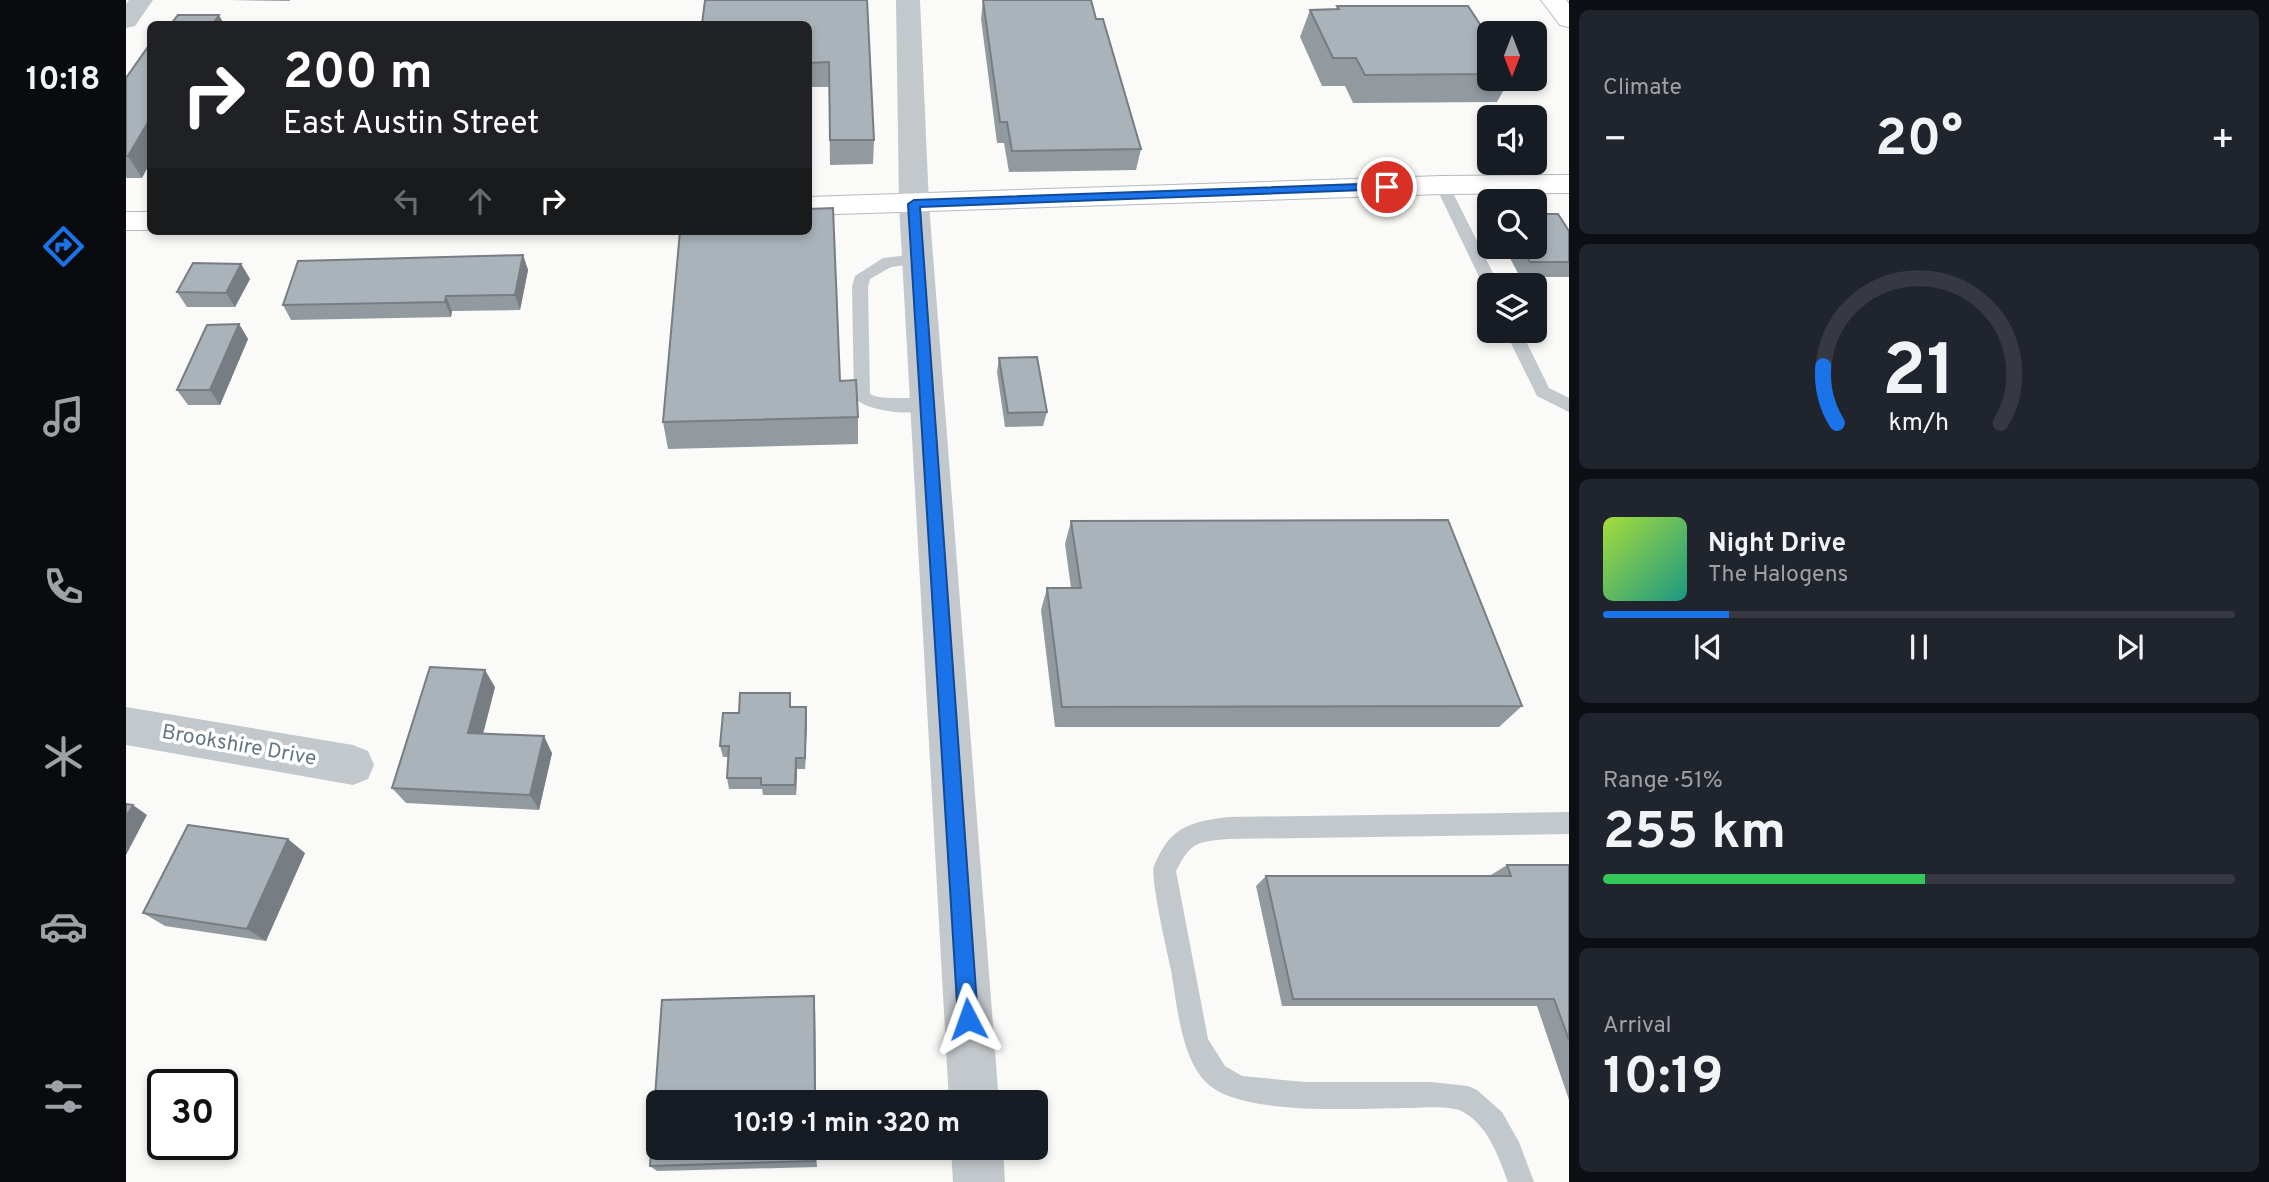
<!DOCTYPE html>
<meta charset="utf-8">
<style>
body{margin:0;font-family:Overpass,sans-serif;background:#20242c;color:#f1f3f6;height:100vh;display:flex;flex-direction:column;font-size:26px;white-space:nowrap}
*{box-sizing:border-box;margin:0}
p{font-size:23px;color:#9ea1a6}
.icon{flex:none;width:38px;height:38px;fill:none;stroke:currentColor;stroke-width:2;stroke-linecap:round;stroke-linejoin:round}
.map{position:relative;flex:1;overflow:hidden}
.side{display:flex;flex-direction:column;gap:10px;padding:10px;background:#0d0f14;width:700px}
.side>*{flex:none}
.banner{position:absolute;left:21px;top:21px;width:665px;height:214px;border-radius:10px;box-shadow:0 4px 10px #0003;background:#202124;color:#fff;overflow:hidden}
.needle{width:46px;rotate:180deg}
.buttons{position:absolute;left:1351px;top:21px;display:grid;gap:14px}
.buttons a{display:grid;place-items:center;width:70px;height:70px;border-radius:10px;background:#171b24;box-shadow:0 4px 10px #0003;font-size:35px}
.speed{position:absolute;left:21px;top:1069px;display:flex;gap:14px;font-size:35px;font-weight:700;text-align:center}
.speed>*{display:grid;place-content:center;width:91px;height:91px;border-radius:50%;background:#171b24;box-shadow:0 4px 10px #0003;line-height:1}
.speed .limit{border:4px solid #111;border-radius:10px;background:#fff;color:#111}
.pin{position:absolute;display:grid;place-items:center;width:60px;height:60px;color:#fff;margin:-30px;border:4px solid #fff;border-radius:50%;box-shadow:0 2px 7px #0007}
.me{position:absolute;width:77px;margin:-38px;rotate:356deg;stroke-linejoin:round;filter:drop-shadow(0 0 5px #0008)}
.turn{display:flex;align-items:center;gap:24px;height:147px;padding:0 21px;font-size:32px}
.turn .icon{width:91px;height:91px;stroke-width:2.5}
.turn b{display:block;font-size:49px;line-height:60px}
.lanes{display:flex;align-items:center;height:66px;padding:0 21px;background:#0003;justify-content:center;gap:35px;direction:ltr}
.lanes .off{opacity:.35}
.big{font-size:52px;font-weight:700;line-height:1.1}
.side .widget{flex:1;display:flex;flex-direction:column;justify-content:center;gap:10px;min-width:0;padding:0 24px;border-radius:10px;background:#20242c}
.side .dial{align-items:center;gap:0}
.dial svg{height:182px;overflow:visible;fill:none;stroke:#363941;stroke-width:7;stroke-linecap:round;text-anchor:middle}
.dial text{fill:#f1f3f6;stroke:none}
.song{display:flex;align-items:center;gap:21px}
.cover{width:84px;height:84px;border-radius:10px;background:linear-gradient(135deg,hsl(80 70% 55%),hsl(170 70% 35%))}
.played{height:7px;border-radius:4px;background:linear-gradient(90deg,#1a73e8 20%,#363941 20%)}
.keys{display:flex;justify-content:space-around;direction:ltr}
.heat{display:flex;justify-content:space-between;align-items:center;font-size:38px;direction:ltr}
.charge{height:10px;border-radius:5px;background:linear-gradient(90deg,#34c759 51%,#363941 0)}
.trip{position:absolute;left:520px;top:1090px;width:402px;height:70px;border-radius:10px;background:#171b24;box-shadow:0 4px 10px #0003;font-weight:700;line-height:70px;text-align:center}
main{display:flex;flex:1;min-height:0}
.tab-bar{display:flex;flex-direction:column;width:126px;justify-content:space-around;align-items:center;background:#090b0e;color:#9ea1a6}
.tab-bar .icon{width:49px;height:49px}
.tab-bar .selected{color:#1a73e8}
.tab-bar b{font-size:32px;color:#f1f3f6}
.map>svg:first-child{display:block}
</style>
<main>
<nav class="tab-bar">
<b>10:18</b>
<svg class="icon selected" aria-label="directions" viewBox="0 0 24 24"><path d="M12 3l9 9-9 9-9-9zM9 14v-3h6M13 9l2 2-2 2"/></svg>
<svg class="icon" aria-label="music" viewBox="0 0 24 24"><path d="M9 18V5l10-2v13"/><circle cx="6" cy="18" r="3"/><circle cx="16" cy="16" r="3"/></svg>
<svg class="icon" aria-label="phone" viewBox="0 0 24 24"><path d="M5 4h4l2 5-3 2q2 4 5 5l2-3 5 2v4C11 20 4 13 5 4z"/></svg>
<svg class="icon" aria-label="climate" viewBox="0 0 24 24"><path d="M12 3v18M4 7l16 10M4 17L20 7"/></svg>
<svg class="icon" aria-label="car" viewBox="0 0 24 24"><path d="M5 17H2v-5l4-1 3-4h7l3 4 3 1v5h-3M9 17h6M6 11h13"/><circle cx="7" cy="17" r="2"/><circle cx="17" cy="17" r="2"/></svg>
<svg class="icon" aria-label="filters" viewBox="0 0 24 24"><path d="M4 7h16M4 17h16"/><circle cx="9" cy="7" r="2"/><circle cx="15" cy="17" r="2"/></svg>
</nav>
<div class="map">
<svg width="1443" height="1182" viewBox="0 0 1443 1182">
<rect width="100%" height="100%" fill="#fafaf8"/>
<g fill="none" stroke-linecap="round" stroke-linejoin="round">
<defs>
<path id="secondary" d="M1443,175V193L1316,194L682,215V197L1316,176Z
M0,212H24V230H0Z"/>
<path id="primary" d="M1415,0H1440L1443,4V27L1434,25Z"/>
</defs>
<use href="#secondary" stroke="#b3babf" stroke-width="2"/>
<use href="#primary" stroke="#b5babe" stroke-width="2"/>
<path fill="#c3c8cc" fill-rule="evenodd" d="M1316,181L1323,185L1373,285H1363V290L1357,285L1309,185Z
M792,254L800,259L797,263L765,267L744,279L742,287L744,394C761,403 800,392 809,405C799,419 738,412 728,397L726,287L729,276L757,258Z
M1379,331H1395L1423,388L1443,398V412L1411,396Z
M1443,812V834L1102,839C1070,842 1065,842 1050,871L1082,1039L1099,1066L1116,1076L1179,1082H1305L1342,1086L1351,1090L1376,1112L1393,1142L1408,1182H1382C1373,1158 1362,1125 1337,1112C1324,1105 1299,1108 1285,1108C1236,1108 1118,1117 1082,1084C1055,1060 1051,1004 1045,970C1041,952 1024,878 1028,866C1044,827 1063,822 1102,817Z"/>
<path fill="#c3c8cc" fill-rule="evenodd" d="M770,0H794L803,204L873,1102H823L773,204Z
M0,707L227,745L242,751L248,765L242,779L227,785L0,745Z
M825,1148H877L879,1182H827Z"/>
<path fill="#c3c8cc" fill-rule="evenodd" d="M3,0H27L9,26L0,28V4Z"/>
<use href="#secondary" fill="#fff" fill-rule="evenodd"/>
<use href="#primary" fill="#fff" fill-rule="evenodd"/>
</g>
<path fill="#929a9f" d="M104,0H164V1Z
M741,0L748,140L747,164L704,165L703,87H682V24Z
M857,0L970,19L1015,149L1010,170L883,172L878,143H871L855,19Z
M1211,6L1363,38V79H1384L1371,102L1227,103L1219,86H1196L1174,37L1184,10L1210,9Z
M0,78L16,178H0Z
M1443,231V277H1394L1378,247H1409Z
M397,255L402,270L394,310L326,311L325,317L165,320L157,305Z
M115,264L124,279L109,307H61L51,292Z
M113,324L122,339L94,405H62L51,390Z
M873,358L921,412L917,426L879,427L871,372Z
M714,381L732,417V444L542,449L537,422Z
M945,521L1396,706L1373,727H929L915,610L921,588H945L939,544Z
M369,687L357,734L426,753L413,810L280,803L266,788Z
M665,707H680L681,719L679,769H671L670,795H637L636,789H603L601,778L603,757H597L594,746L613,713Z
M179,853L140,941L39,926L17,913Z
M1381,865H1443V1100L1411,1006H1156L1130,886L1140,876H1366L1365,875Z
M688,996L689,1006L690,1102H532V1148H690L691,1167L531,1171L524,1166L536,1000Z"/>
<path fill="#777d82" d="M93,15L98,24H87Z
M24,119V163L16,178L2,156Z
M397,255L402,270L394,310L389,295Z
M115,264L124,279L109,307L100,293Z
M320,296L326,311L325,317L319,302Z
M113,324L122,339L94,405L84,390Z
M359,670L369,687L353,749L342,733Z
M680,707L681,719L679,769V758Z
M418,736L426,753L413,810L404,795Z
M670,758L671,769L670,795L669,785Z
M7,805L21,815L0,855V817Z
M162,839L179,853L140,941L121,929Z
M688,996L689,1006L690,1102H689Z"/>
<path fill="#aab3b9" stroke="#777d82" stroke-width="2" d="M579,0H741L748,140H704L703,62L682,63V24H576Z
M857,0H965L970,19H977L1015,149L886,151L881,122H874Z
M1211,6H1342L1363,38V74L1239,75L1230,58H1207L1184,10L1213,9Z
M52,15H93L87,24H45Z
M24,44V119L2,156H0V78Z
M707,208L714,381L730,380L732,417L537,422L554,231H682V209Z
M1409,214H1432L1443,231V262H1404L1395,247H1409Z
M397,255L389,295L320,296L319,302L157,305L172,261Z
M67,263L115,264L100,293L51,292Z
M113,324L84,390H51L81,325Z
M911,357L921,412L882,413L873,358Z
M1322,520L1396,706L936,707L921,588H955L945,521Z
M304,667L359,670L342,733L418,736L404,795L266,788Z
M614,693H664V707H680L679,758H670L669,785H635V778H601L603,746H594L597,713H613Z
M0,804L7,805L0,817Z
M62,825L162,839L121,929L17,913Z
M1381,865H1443V1040L1428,999H1167L1140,876H1385Z
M688,996L689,1102H532V1148H689V1161L524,1166L536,1000Z"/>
<path fill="#1a73e8" stroke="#114b97" stroke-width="2" d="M1261,183L1265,184V189L794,207L852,1019L849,1026L842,1029L835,1026L832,1019L782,204L788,200Z"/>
<g text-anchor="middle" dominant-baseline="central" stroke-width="7" stroke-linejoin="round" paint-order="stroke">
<g font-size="21" fill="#657683" stroke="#fff">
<text transform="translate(113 746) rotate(10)">Brookshire Drive</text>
</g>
</g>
</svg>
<div class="buttons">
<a><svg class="needle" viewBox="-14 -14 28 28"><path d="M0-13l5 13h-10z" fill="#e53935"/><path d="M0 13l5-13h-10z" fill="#9ea1a6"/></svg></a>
<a><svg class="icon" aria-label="sound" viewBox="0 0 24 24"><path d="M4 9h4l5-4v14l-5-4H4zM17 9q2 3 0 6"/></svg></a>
<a><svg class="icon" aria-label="search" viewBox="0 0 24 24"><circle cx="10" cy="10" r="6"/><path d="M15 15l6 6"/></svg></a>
<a><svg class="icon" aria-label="layers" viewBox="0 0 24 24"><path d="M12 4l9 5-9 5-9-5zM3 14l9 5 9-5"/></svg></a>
</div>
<div class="speed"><div class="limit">30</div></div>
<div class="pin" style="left:1261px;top:187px;background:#d93025"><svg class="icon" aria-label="arrive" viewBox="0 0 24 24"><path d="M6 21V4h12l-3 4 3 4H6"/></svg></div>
<svg class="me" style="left:842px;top:1019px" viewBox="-20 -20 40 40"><path d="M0-17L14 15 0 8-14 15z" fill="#1a73e8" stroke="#fff" stroke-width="4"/></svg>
<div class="trip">10:19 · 1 min · 320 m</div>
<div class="banner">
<div class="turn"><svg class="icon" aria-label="right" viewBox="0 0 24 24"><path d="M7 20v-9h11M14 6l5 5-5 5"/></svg><div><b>200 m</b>East Austin Street</div></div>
<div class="lanes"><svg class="icon off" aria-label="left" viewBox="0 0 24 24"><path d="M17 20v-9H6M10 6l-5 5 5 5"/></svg><svg class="icon off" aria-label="ahead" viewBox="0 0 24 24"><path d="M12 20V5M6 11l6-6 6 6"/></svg><svg class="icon" aria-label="right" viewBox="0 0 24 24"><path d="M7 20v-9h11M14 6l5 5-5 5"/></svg></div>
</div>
</div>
<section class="side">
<div class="widget"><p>Climate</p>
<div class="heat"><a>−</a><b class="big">20°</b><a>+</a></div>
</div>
<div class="widget dial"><svg viewBox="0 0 100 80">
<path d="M14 69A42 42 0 1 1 86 69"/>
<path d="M14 69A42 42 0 0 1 8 44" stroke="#1a73e8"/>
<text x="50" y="56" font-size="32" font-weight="700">21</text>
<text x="50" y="72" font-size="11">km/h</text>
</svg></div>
<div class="widget">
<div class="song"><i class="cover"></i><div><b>Night Drive</b><p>The Halogens</p></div></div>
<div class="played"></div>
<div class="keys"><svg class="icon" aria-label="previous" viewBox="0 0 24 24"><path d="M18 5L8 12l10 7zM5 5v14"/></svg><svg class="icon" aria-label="pause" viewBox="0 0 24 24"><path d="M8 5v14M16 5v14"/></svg><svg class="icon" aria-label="next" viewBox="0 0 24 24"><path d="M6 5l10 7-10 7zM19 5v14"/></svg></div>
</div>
<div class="widget"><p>Range · 51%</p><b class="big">255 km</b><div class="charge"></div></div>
<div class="widget"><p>Arrival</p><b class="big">10:19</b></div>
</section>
</main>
